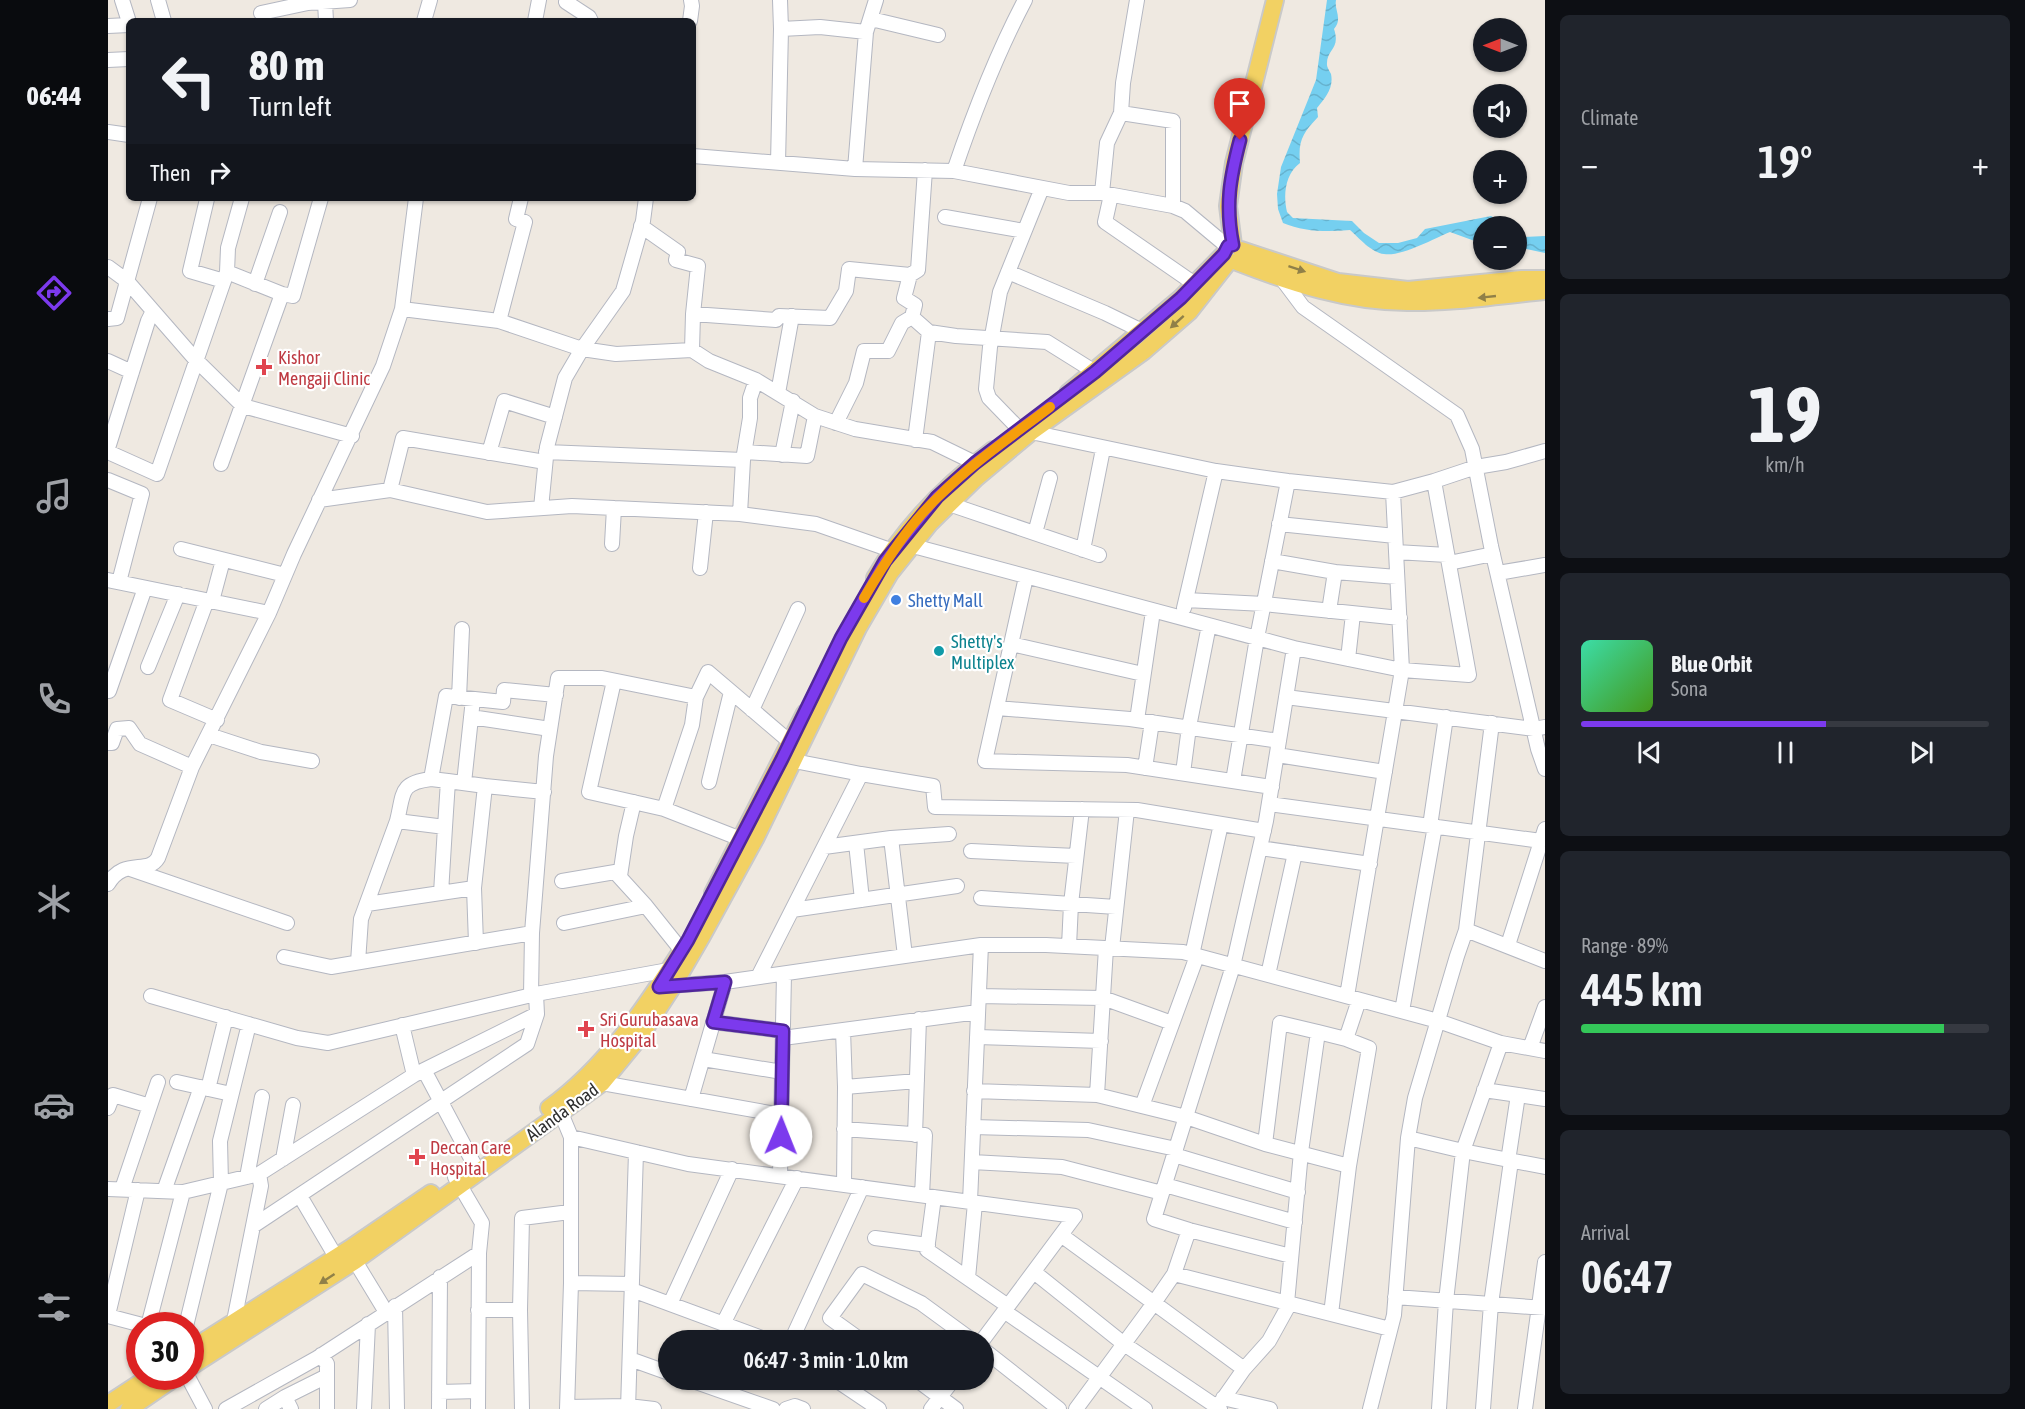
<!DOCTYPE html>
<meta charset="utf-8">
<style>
body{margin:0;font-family:"Asap Condensed",sans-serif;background:#20242c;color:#f1f3f6;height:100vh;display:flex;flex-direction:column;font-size:22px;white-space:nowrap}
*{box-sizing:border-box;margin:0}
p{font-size:20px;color:#9ea1a6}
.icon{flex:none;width:33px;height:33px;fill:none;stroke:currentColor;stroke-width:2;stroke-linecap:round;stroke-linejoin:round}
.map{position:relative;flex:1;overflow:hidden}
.drawer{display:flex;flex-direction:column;gap:15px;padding:15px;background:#0d0f14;width:480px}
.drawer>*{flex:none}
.guide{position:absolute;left:18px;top:18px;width:570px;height:183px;border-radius:9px;box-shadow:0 2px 4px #0004;background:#171b24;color:#f1f3f6;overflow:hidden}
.needle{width:39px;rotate:270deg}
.fabs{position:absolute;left:1365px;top:18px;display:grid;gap:12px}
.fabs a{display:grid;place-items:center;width:54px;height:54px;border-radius:50%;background:#171b24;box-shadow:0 2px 4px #0004;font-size:30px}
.speed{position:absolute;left:18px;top:1312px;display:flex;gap:12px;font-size:30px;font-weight:700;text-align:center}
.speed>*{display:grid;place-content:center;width:78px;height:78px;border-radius:50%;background:#171b24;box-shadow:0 2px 4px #0004;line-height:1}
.speed .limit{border:9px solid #d22;background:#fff;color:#111}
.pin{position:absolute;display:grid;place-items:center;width:51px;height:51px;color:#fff;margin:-62px -26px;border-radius:50% 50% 50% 0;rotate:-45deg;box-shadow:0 0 6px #0007}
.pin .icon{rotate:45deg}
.me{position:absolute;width:66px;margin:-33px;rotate:1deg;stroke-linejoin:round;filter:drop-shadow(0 0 4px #0008)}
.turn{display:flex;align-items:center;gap:21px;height:126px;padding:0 24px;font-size:27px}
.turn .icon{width:78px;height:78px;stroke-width:2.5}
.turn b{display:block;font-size:42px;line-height:51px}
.then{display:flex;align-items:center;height:57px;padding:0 24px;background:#0003;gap:12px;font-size:22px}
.big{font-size:45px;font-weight:600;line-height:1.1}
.drawer .tile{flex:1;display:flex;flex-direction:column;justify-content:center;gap:9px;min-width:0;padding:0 21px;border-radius:9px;background:#20242c}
.drawer .dial{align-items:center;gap:0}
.dial b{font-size:78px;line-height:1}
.song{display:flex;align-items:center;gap:18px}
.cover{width:72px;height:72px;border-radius:9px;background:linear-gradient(135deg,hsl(160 70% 55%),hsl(100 70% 35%))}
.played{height:6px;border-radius:3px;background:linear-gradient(90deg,#7c3aed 60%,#363941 60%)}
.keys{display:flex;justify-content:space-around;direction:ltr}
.heat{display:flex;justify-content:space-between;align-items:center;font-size:33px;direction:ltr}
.charge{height:9px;border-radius:4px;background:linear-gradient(90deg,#34c759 89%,#363941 0)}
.trip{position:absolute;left:550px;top:1330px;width:336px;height:60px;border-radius:30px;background:#171b24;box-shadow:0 2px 4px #0004;font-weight:600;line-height:60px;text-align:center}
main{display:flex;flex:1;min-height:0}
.tab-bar{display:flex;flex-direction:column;width:108px;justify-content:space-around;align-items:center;background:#090b0e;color:#9ea1a6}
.tab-bar .icon{width:42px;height:42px}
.tab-bar .on{color:#7c3aed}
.tab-bar b{font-size:27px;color:#f1f3f6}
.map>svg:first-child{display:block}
</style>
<main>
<nav class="tab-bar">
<b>06:44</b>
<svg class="icon on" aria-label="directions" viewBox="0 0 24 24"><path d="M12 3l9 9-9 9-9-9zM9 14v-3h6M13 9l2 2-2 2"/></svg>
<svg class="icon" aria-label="music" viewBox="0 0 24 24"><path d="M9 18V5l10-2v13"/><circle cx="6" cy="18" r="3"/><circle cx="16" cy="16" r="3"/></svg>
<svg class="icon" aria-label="phone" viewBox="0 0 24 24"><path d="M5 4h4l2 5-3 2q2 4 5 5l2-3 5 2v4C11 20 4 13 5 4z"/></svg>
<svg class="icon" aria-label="climate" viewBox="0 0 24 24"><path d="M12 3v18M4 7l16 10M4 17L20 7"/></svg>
<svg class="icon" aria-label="car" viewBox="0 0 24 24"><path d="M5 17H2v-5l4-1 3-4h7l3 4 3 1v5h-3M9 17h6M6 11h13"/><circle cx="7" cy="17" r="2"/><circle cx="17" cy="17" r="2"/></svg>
<svg class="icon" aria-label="filters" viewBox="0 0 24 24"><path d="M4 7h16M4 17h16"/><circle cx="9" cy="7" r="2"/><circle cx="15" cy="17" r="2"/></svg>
</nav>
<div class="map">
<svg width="1437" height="1409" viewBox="0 0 1437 1409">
<defs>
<pattern id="water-waves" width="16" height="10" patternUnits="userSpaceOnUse" patternTransform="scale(1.5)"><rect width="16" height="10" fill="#75cff0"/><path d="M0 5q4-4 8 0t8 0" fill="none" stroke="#66b2ce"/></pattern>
</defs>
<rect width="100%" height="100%" fill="#efe9e1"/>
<path fill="url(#water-waves)" d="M1219,0H1228C1226,11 1235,18 1226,29C1233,50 1218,49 1219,65C1219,67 1222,72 1223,74C1226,88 1217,98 1209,108L1210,117C1195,133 1190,140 1192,163C1177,174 1175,195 1179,212L1185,218L1244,221L1256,233L1271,243H1290L1309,238L1317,229L1383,216L1402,226H1376L1375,244L1342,232C1325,239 1293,257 1276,254C1264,253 1251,238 1242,230C1220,232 1196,232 1175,223L1170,209L1169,194L1173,167L1208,80Z
M1409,232L1413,237L1437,236V253L1409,247Z"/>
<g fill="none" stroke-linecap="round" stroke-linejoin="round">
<defs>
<path id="minor" d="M14,0L21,22
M50,0L56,21
M459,0L458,2L481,17L483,21
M672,0L673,29L712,27L758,32
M217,2L218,21
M153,13L200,3L242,0
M763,19L830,35
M316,21L322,0
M427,21L431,0
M582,21L584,6L583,0
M0,26L21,25
M0,60L21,59
M1013,113L1065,121V206
M0,132L21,135
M585,156L747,169L846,171L961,193H994L1065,206L1077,211L1120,247
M670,163L673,29
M747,169L758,32L768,0
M846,171C866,112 888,55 917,0
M994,193L999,143L1013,113L1015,83L1029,0
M1003,195L997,222L1094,289
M99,199L82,271L116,281
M837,217L916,231
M533,226L570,252L568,260L590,266L585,314
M0,267L19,281L87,359L135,406L244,436
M119,272L120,248L134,198
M900,272L997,313L1034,331
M802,275L810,270L817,170
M1174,279L1195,307L1349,415L1364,449L1383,546L1430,749L1437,769
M147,284L172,212
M294,309L391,321L474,349L508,354L584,350L601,361L648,380L707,416L747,429L824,442L867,463
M0,319L9,318L42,198
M391,321L417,222L408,219L413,198
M584,350L585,314L668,320L671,316L722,318L738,291L741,269L802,275L796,298L807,305L804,317
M0,361L24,372
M670,393L684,316
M728,423L748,383L756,351H780L794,323L804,317L821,332L848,336L939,342L987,372
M912,430L881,398L878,389L882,347L892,292L934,188
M923,432L1108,471L1180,481L1285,492L1294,670L1239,996
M807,440L821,332
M0,448L40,321L45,311
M0,452L49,474L119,272L174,294
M438,452L635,460L632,514
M637,452L699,456L707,416
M381,453L396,401L447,417
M674,455L685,401
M635,460L642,418V398L648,380
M113,464L174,294L185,296L213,198
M0,480L34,494L11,582
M282,490L295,438L437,462
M1285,492L1326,481
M211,500L282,490L379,512L464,506L632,514L708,524L794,554
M841,504L991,555
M433,508L439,447L457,378L474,349L515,291L535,221L538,198
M1171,524L1287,536
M927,533L942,478
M794,543L1186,648
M504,544L506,508
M73,549L177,575
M975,550L995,449
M1288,552L1339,555
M1164,561L1227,572
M1341,563L1385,554
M592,568L598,512
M1390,573L1437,565
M918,577L877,761L1019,765L1164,787
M0,580L161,613
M99,600L62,700L109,720
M1078,600L1156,604L1292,618
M104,601L115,560
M1076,608L1108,471
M1221,611L1227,572L1289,577
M903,644L1035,674
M1240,659L1245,614
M40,667L70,594
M506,681L481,792L556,809L633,839
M1,691L37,588
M1178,697L1426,729L1437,727
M351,698L354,629
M889,708L1022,719L1171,741
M644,710L690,609
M363,717L442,729
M1029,720L1045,611
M101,735L153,752L204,761
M0,743H4L9,729L21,728L32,744L84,767
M1169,755L1277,772
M1037,768L1044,722
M1075,773L1081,727L1101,625
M753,774L825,786L827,807L1029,810L1156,831
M1125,781L1149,638L1180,481
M601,782L623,692
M356,783L365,699
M377,786L436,792
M1161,804L1433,841
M556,809L584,725L588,697
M289,821C296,793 291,783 323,779
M1322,826L1338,717
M783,838L841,834
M748,843L754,900
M716,847L783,838L797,956
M1152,848L1262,864
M863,851L968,856
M22,869L179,923
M512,876L518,836L526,802
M454,881L507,872L538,906L574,951
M0,884C16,857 40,875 50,858L84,767L161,613L186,554L275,366L294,309L308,198
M366,888L368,943
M333,893L337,827
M873,898L1008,907
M259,904L366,888L377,786L340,781
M684,910L849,886
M456,923L538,906
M1358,930L1384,723
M424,933L438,756L450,678H494L588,697L600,672L682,742
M1400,945L1437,829
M961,946L963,904L974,809
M1004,948L1019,810
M1084,955L1113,824
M176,957L223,967L424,933L423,995
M250,962L253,919L289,821L337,827L340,781L323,779L338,696L395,702L396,690L448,695
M1160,975L1187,853
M650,977L753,774L686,761
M559,986L617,982L873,945H938L1075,952L1330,1021L1393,1043
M43,996L189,1038L220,1043L428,994
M871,996L995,998L1064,1023
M1294,1011L1327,826
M605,1022L675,1031
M294,1025L306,1075
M735,1030L737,1087L736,1185
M869,1037L993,1041
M675,1038L870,1012
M1422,1048L1437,1007
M595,1059L674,1072
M316,1070L366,1164
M69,1082L123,1094
M494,1083L673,1115
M737,1087L809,1081
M100,1089L118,1017
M1376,1090L1437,1099
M866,1091L989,1095L1078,1117L1157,1144L1241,1166L1223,1314
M989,1095L998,948
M583,1099L617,982
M453,1104V1113L463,1137V1283L459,1409
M1034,1106L1089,956
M0,1108L5,1095L42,1106
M865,1127L980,1130L1068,1149
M736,1129L817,1135L814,1195
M807,1135L811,1019
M463,1137L580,1164L967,1216L874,1341
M1300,1138L1355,1151L1437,1167
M1157,1144L1172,1023L1210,1032
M1066,1155L1190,1192
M175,1159L185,1105
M1400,1161L1410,1095
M864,1162L954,1167L1054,1193
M1241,1166L1261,1048L1238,1039L1251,1000
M672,1176L676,974
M139,1177L154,1097
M1057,1185L1187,1222
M0,1189L75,1192L151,1174L306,1075L429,1014L428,994L566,969
M14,1189L50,1082
M56,1191L93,1087
M192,1196L228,1257
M826,1197L819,1250L900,1306
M862,1202L873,945
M145,1226L419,1044L429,1014
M1081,1230L1183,1256
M953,1235L1046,1303L968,1409
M767,1238L820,1245
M247,1261L278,1312
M926,1272L1016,1344L1112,1409
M1066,1274L1081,1230L1046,1219L1125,966L1158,821L1186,648L1294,670L1361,675L1326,481L1368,467L1398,462L1437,451
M860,1278L867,1203
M463,1283L524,1284
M524,1290L662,1341
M1287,1297L1437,1308
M1179,1303L1193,1152L1210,1032L1238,1039
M562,1304L624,1169
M287,1306L289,1409
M370,1310H412
M896,1311L1037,1409
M0,1315L30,1190
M0,1316L38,1326
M126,1321L153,1186L151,1174
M615,1324L689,1178
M40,1326L75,1192
M78,1326L113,1183L112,1141L141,1024
M683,1341L754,1187
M754,1341L722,1318L754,1274L813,1303L865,1341
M876,1350L951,1409
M213,1355L219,1364V1409
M522,1359L561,1373
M1136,1369L1161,1341L1182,1303
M80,1377L97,1409
M582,1380L665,1409
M728,1380L771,1409
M809,1380L848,1409
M331,1392L370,1391
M177,1397L219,1376
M1115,1398L1162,1409
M459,1407L520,1406L546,1409
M118,1409L209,1358L371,1253L374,1223L347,1177
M158,1409L177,1397L183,1409
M256,1409L260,1324
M331,1409L332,1277
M370,1409L371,1253
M414,1409L412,1310L414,1218L462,1212
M520,1409L528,1152
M678,1409L687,1406L695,1409
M823,1409L845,1380
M1108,1409L1136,1369L1046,1303L1066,1274L1282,1329
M1262,1409L1286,1315L1300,1138L1307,1098L1349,956L1358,930L1437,961
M1331,1409L1338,1301L1355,1151L1393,1043L1437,1051
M1375,1409L1383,1304L1403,1161
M1417,1409L1437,1262"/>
<path id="major" d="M1125,245L1120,206L1126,163L1167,0
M1133,250L1230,282L1300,290L1414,279H1437
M1129,262C1183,283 1240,302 1299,302C1345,303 1391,295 1437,291
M960,393L1073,298L1116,254
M767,578C796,528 838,485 885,450
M605,893L697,713
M441,1108C498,1067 537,1008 574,950
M82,1350L241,1249L323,1193
M82,1367L247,1261L494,1083L531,1038L565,986L594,936L647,839L750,628L782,573L822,523L868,478L923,432L1036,351L1081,312L1121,261
M0,1404L41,1377
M21,1409L68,1377"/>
</defs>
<use href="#minor" stroke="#b4b7c1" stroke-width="16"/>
<use href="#major" stroke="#c9c9c9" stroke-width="20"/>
<use href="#minor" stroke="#fff" stroke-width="14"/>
<use href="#major" stroke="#f2d163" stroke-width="16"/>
</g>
<defs><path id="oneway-solid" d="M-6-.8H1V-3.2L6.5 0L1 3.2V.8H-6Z" transform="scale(1.5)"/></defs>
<g fill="#908048">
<use href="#oneway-solid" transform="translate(1189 269) rotate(18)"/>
<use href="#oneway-solid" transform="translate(1379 297) rotate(174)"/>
<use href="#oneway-solid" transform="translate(1069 322) rotate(138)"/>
<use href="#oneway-solid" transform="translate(219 1279) rotate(147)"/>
</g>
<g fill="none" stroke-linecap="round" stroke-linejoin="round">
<defs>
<path id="route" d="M673,1136L675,1031L605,1022L617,982L551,987L580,940L674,759L733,638L777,561L829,497L867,463L987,372L1073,298L1116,254L1120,246L1125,245C1117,205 1122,178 1132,140"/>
</defs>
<use href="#route" stroke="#51269a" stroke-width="15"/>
<use href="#route" stroke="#7c3aed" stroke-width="10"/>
<path stroke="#f59e0b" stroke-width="10" d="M756,598C777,562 800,526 830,497C864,463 904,436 942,407"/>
</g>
<g fill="#e0444e" stroke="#fff" stroke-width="2">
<path d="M153 358h6v6h6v6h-6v6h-6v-6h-6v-6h6z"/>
<path d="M475 1020h6v6h6v6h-6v6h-6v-6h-6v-6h6z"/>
<path d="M306 1148h6v6h6v6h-6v6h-6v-6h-6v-6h6z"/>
</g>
<circle fill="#3f7fe0" stroke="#fff" stroke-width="2" cx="788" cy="600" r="6"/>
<circle fill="#0f9aa8" stroke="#fff" stroke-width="2" cx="831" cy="651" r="6"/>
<g text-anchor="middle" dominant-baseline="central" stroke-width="4.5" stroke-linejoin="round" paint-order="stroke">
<g font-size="18" fill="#be3a42" stroke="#fff" text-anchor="start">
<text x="170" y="357">Kishor<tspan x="170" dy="21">Mengaji Clinic</tspan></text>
<text x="492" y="1019">Sri Gurubasava<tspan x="492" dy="21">Hospital</tspan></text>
<text x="322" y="1147">Deccan Care<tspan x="322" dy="21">Hospital</tspan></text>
</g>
<g font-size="18" fill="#366cbe" stroke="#fff" text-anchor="start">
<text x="800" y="600">Shetty Mall</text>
</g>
<g font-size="18" fill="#0d838f" stroke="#fff" text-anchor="start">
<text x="843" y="641">Shetty's<tspan x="843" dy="21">Multiplex</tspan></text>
</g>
<g font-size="18" fill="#2e2e2e" stroke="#fff">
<text transform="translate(454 1112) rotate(-36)">Alanda Road</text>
</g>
</g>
</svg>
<div class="fabs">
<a><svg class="needle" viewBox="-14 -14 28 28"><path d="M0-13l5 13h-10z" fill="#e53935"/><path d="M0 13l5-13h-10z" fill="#9ea1a6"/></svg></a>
<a><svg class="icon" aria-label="sound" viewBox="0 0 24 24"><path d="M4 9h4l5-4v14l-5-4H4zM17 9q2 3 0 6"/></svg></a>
<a>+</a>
<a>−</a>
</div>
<div class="speed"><div class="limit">30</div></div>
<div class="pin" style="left:1132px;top:140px;background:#d93025"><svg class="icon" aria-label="arrive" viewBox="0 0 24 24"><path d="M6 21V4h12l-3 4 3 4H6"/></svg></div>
<svg class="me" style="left:673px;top:1136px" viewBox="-20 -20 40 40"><circle r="19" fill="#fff"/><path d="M0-13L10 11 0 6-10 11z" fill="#7c3aed"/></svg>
<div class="trip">06:47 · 3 min · 1.0 km</div>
<div class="guide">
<div class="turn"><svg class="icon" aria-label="left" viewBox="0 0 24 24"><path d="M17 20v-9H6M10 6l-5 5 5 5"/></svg><div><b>80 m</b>Turn left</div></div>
<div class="then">Then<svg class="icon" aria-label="right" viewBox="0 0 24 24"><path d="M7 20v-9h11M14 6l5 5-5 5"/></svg></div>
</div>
</div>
<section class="drawer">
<div class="tile"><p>Climate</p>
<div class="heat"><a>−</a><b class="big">19°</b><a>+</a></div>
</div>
<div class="tile dial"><b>19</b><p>km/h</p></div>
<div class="tile">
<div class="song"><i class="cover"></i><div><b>Blue Orbit</b><p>Sona</p></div></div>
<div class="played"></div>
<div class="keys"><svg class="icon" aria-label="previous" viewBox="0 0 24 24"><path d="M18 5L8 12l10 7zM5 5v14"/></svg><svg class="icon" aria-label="pause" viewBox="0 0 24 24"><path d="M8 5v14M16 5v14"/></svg><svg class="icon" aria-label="next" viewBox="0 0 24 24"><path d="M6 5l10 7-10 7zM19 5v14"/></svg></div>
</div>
<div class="tile"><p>Range · 89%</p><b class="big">445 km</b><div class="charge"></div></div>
<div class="tile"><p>Arrival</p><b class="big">06:47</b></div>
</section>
</main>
